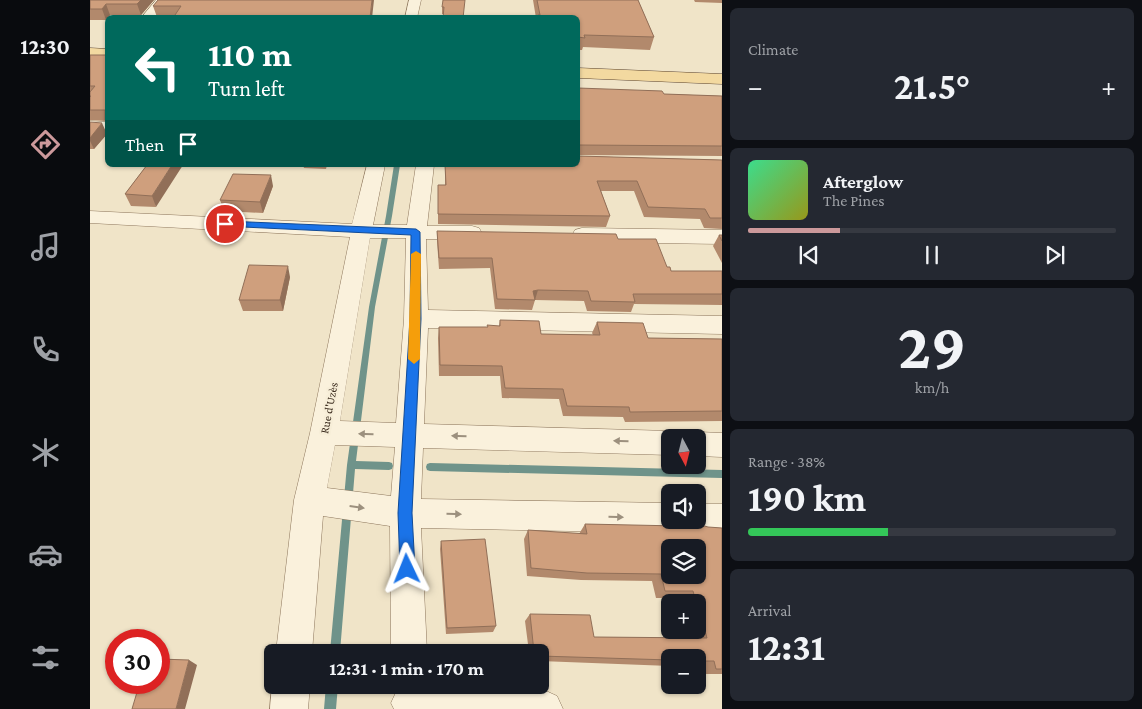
<!DOCTYPE html>
<meta charset="utf-8">
<style>
body{margin:0;font-family:"Crimson Pro",serif;background:#242831;color:#f1f3f6;height:100vh;display:flex;flex-direction:column;font-size:19px;white-space:nowrap}
*{box-sizing:border-box;margin:0}
p{font-size:16px;color:#9ea1a6}
.icon{flex:none;width:28px;height:28px;fill:none;stroke:currentColor;stroke-width:2;stroke-linecap:round;stroke-linejoin:round}
.map{position:relative;flex:1;overflow:hidden}
.sheet{display:flex;flex-direction:column;gap:8px;padding:8px;background:#0d0f14;width:420px}
.sheet>*{flex:none}
.guide{position:absolute;left:15px;top:15px;width:475px;height:152px;border-radius:8px;box-shadow:0 1px 4px #0004;background:#00695c;color:#fff;overflow:hidden}
.needle{width:32px;rotate:173deg}
.controls{position:absolute;left:571px;top:429px;display:grid;gap:10px}
.controls a{display:grid;place-items:center;width:45px;height:45px;border-radius:8px;background:#171b24;box-shadow:0 1px 4px #0004;font-size:25px}
.speed{position:absolute;left:15px;top:629px;display:flex;gap:10px;font-size:25px;font-weight:700;text-align:center}
.speed>*{display:grid;place-content:center;width:65px;height:65px;border-radius:50%;background:#171b24;box-shadow:0 1px 4px #0004;line-height:1}
.speed .limit{border:8px solid #d22;background:#fff;color:#111}
.pin{position:absolute;display:grid;place-items:center;width:42px;height:42px;color:#fff;margin:-21px;border:2px solid #fff;border-radius:50%;box-shadow:0 1px 5px #0007}
.me{position:absolute;width:55px;margin:-28px;rotate:358deg;stroke-linejoin:round;filter:drop-shadow(0 0 4px #0008)}
.turn{display:flex;align-items:center;gap:18px;height:105px;padding:0 20px;font-size:22px}
.turn .icon{width:65px;height:65px;stroke-width:2.5}
.turn b{display:block;font-size:35px;line-height:42px}
.then{display:flex;align-items:center;height:48px;padding:0 20px;background:#0003;gap:10px;font-size:19px}
.big{font-size:38px;font-weight:700;line-height:1.1}
.sheet .widget{flex:1;display:flex;flex-direction:column;justify-content:center;gap:8px;min-width:0;padding:0 18px;border-radius:8px;background:#242831}
.sheet .dial{align-items:center;gap:0}
.dial b{font-size:65px;line-height:1}
.song{display:flex;align-items:center;gap:15px}
.cover{width:60px;height:60px;border-radius:8px;background:linear-gradient(135deg,hsl(150 70% 55%),hsl(60 70% 35%))}
.played{height:5px;border-radius:2px;background:linear-gradient(90deg,#cc999b 25%,#363941 25%)}
.keys{display:flex;justify-content:space-around;direction:ltr}
.heat{display:flex;justify-content:space-between;align-items:center;font-size:28px;direction:ltr}
.charge{height:8px;border-radius:4px;background:linear-gradient(90deg,#34c759 38%,#363941 0)}
.trip{position:absolute;left:174px;top:644px;width:285px;height:50px;border-radius:8px;background:#171b24;box-shadow:0 1px 4px #0004;font-weight:700;line-height:50px;text-align:center}
main{display:flex;flex:1;min-height:0}
.menu{display:flex;flex-direction:column;width:90px;justify-content:space-around;align-items:center;background:#090b0e;color:#9ea1a6}
.menu .icon{width:35px;height:35px}
.menu .selected{color:#cc999b}
.menu b{font-size:22px;color:#f1f3f6}
.map>svg:first-child{display:block}
</style>
<main>
<nav class="menu">
<b>12:30</b>
<svg class="icon selected" aria-label="directions" viewBox="0 0 24 24"><path d="M12 3l9 9-9 9-9-9zM9 14v-3h6M13 9l2 2-2 2"/></svg>
<svg class="icon" aria-label="music" viewBox="0 0 24 24"><path d="M9 18V5l10-2v13"/><circle cx="6" cy="18" r="3"/><circle cx="16" cy="16" r="3"/></svg>
<svg class="icon" aria-label="phone" viewBox="0 0 24 24"><path d="M5 4h4l2 5-3 2q2 4 5 5l2-3 5 2v4C11 20 4 13 5 4z"/></svg>
<svg class="icon" aria-label="climate" viewBox="0 0 24 24"><path d="M12 3v18M4 7l16 10M4 17L20 7"/></svg>
<svg class="icon" aria-label="car" viewBox="0 0 24 24"><path d="M5 17H2v-5l4-1 3-4h7l3 4 3 1v5h-3M9 17h6M6 11h13"/><circle cx="7" cy="17" r="2"/><circle cx="17" cy="17" r="2"/></svg>
<svg class="icon" aria-label="filters" viewBox="0 0 24 24"><path d="M4 7h16M4 17h16"/><circle cx="9" cy="7" r="2"/><circle cx="15" cy="17" r="2"/></svg>
</nav>
<div class="map">
<svg width="632" height="709" viewBox="0 0 632 709">
<rect width="100%" height="100%" fill="#f0e4c8"/>
<g fill="none" stroke-linecap="round" stroke-linejoin="round">
<path fill="#6f938a" fill-rule="evenodd" d="M304,165H310L302,216L285,307L266,461L299,462L302,463L303,466L302,469L299,470L265,469L250,652H240L257,465L279,307L296,216Z
M340,463L632,470V478L340,471L337,470L336,467L337,464Z
M236,685H248L246,709H234Z"/>
<defs>
<path id="minor" d="M66,0H78L64,18H51Z
M319,0H331L327,18H315Z
M0,121L18,122V132L0,131Z
M277,165H295L283,225H317L326,165H344L337,226H382L389,228L392,233L389,238L382,240L336,239L338,310L632,316V334L338,328L334,424L580,431L590,434L592,438H580V455L333,448L331,499L580,503V520H608V504H632V534H608L597,530L594,522L591,529L580,533L331,528L337,652H301L300,526L233,516L222,652H186L204,500L220,433L260,237L0,223V211L262,224ZM280,238H316L314,319L306,423L250,421ZM245,445L305,447L301,496L237,488Z
M492,228L632,230V244L492,242L485,240L482,235L485,230Z
M608,432L632,433V457L608,456V438H597L598,435Z
M182,685H220L218,709H180Z
M318,685L454,690L467,696L473,709H304L301,703L307,690Z"/>
<path id="major" d="M0,48L18,49V59L0,58Z
M488,68L632,74V84L488,78Z"/>
</defs>
<use href="#minor" stroke="#8d765c" stroke-width="1"/>
<use href="#major" stroke="#5b4430" stroke-width="1"/>
<use href="#minor" fill="#faf1dc" fill-rule="evenodd"/>
<use href="#major" fill="#f3d9a0" fill-rule="evenodd"/>
</g>
<path fill="#b2896c" d="M0,0H64L51,15H20L16,20H0Z
M68,0L282,18L67,17L63,6Z
M375,0L353,14H352V7Z
M443,0H548L564,37L560,50L493,47L492,50H488V18H446Z
M604,0H632V3L605,2Z
M0,55H18V125L16,121L0,120Z
M488,88L574,94L632,96V156L488,155V156L632,160V229L614,228L610,219L554,217L544,191H511L520,216L516,227L348,224V185H355V165H488Z
M0,122L17,134L4,149H0Z
M57,165L66,207L41,206L35,194Z
M213,165H237L236,169L214,168Z
M183,186L173,213L134,211L130,200Z
M347,231L528,239L577,267L581,271H632V305L544,304L541,312L497,311L494,301L445,300L442,310L405,309L400,268L349,269L347,241Z
M629,235H632V263L623,246Z
M200,277L193,311H153L149,300Z
M410,320L451,334L503,335L502,333L507,322L558,338L632,339V421L535,422L533,417L473,416L469,399L412,398L410,376H349L348,338L349,327H397L409,326Z
M495,524L632,528V674H615L613,667L608,666V658H580V666L450,661V652H439L435,621L440,614L504,637L605,638L602,630H608V602H595L593,598H566L562,581L491,580L437,576L434,539L438,530L489,534Z
M351,541L406,626L403,632L356,634L350,549Z"/>
<path fill="#916f58" d="M51,0H64L51,15L47,4Z
M282,0H284L282,18H280Z
M16,4L20,15L16,20L12,9Z
M12,123L17,134L4,149L0,141V138Z
M82,165H93L66,207L62,196Z
M181,175L183,186L173,213L170,202Z
M198,266L200,277L193,311L190,300Z
M448,290L445,300H441L443,291Z
M99,660L107,665L95,709H86Z"/>
<path fill="#cf9f7d" stroke="#916f58" fill-rule="evenodd" d="M0,0H51L47,4H16L12,9H0Z
M68,0H282L280,18H83L91,6H63Z
M353,0H375L373,18H353L354,7H352Z
M447,0H548L564,37L494,35L495,38L488,37V18H448V15H450Z
M0,55H18V117L15,120V110H0V97L1,96H0V92L5,86H0Z
M488,88L572,91L574,94L632,96V146L489,145V153H488Z
M0,122L12,123L0,138Z
M488,156L632,160V218H620L615,209L558,207L547,181H507L520,216L348,214V185H356L355,165H488Z
M57,165H82L62,196L35,194Z
M143,174L181,175L170,202L130,200Z
M347,231L526,234L528,239H566L577,267H580L581,271H632V294H543L545,302L501,301L498,291L448,290L443,291L445,300L407,299L402,258H349Z
M629,235H632V241Z
M159,265L198,266L190,300H149Z
M410,320L449,321L451,334L510,335L507,322L553,323L558,338L632,339V411L540,412L539,407L477,406L473,389L415,388L412,366L350,365L349,327H398L397,325L410,326Z
M601,522L618,527L632,528V669H626L624,661H608V658H580V660L450,656V652H444L440,614L500,615L504,637L617,638L608,606V602H606L603,591H575L571,574L497,573L441,568L438,530L497,534L495,524L589,526ZM580,548H608V575H580Z
M395,539L406,626L357,628L351,541Z
M69,659L99,660L86,709H42L50,682H69Z"/>
<defs><path id="oneway-solid" d="M-6-.8H1V-3.2L6.5 0L1 3.2V.8H-6Z" transform="scale(1.25)"/></defs>
<g fill="#9c907e">
<use href="#oneway-solid" transform="translate(276 434) rotate(-178)"/>
<use href="#oneway-solid" transform="translate(369 436) rotate(-178)"/>
<use href="#oneway-solid" transform="translate(531 441) rotate(-178)"/>
<use href="#oneway-solid" transform="translate(267 507) rotate(8)"/>
<use href="#oneway-solid" transform="translate(364 514) rotate(1)"/>
<use href="#oneway-solid" transform="translate(526 517) rotate(1)"/>
</g>
<path fill="#1a73e8" stroke="#114b97" d="M135,221L326,229L330,232L331,319L322,513L325,569L323,575L317,577L312,575L310,569L308,513L320,319L321,235L132,226L131,224Z"/>
<path fill="#f59e0b" d="M326,251L331,254L330,359L324,364L318,359L321,254Z"/>
<g text-anchor="middle" dominant-baseline="central" stroke-width="5" stroke-linejoin="round" paint-order="stroke">
<g font-size="12" fill="#3d2e20" stroke="#f7eed8">
<text transform="translate(239 408) rotate(-79)">Rue d'Uzès</text>
</g>
</g>
</svg>
<div class="controls">
<a><svg class="needle" viewBox="-14 -14 28 28"><path d="M0-13l5 13h-10z" fill="#e53935"/><path d="M0 13l5-13h-10z" fill="#9ea1a6"/></svg></a>
<a><svg class="icon" aria-label="sound" viewBox="0 0 24 24"><path d="M4 9h4l5-4v14l-5-4H4zM17 9q2 3 0 6"/></svg></a>
<a><svg class="icon" aria-label="layers" viewBox="0 0 24 24"><path d="M12 4l9 5-9 5-9-5zM3 14l9 5 9-5"/></svg></a>
<a>+</a>
<a>−</a>
</div>
<div class="speed"><div class="limit">30</div></div>
<div class="pin" style="left:135px;top:224px;background:#d93025"><svg class="icon" aria-label="arrive" viewBox="0 0 24 24"><path d="M6 21V4h12l-3 4 3 4H6"/></svg></div>
<svg class="me" style="left:317px;top:569px" viewBox="-20 -20 40 40"><path d="M0-17L14 15 0 8-14 15z" fill="#1a73e8" stroke="#fff" stroke-width="4"/></svg>
<div class="trip">12:31 · 1 min · 170 m</div>
<div class="guide">
<div class="turn"><svg class="icon" aria-label="left" viewBox="0 0 24 24"><path d="M17 20v-9H6M10 6l-5 5 5 5"/></svg><div><b>110 m</b>Turn left</div></div>
<div class="then">Then<svg class="icon" aria-label="arrive" viewBox="0 0 24 24"><path d="M6 21V4h12l-3 4 3 4H6"/></svg></div>
</div>
</div>
<section class="sheet">
<div class="widget"><p>Climate</p>
<div class="heat"><a>−</a><b class="big">21.5°</b><a>+</a></div>
</div>
<div class="widget">
<div class="song"><i class="cover"></i><div><b>Afterglow</b><p>The Pines</p></div></div>
<div class="played"></div>
<div class="keys"><svg class="icon" aria-label="previous" viewBox="0 0 24 24"><path d="M18 5L8 12l10 7zM5 5v14"/></svg><svg class="icon" aria-label="pause" viewBox="0 0 24 24"><path d="M8 5v14M16 5v14"/></svg><svg class="icon" aria-label="next" viewBox="0 0 24 24"><path d="M6 5l10 7-10 7zM19 5v14"/></svg></div>
</div>
<div class="widget dial"><b>29</b><p>km/h</p></div>
<div class="widget"><p>Range · 38%</p><b class="big">190 km</b><div class="charge"></div></div>
<div class="widget"><p>Arrival</p><b class="big">12:31</b></div>
</section>
</main>
